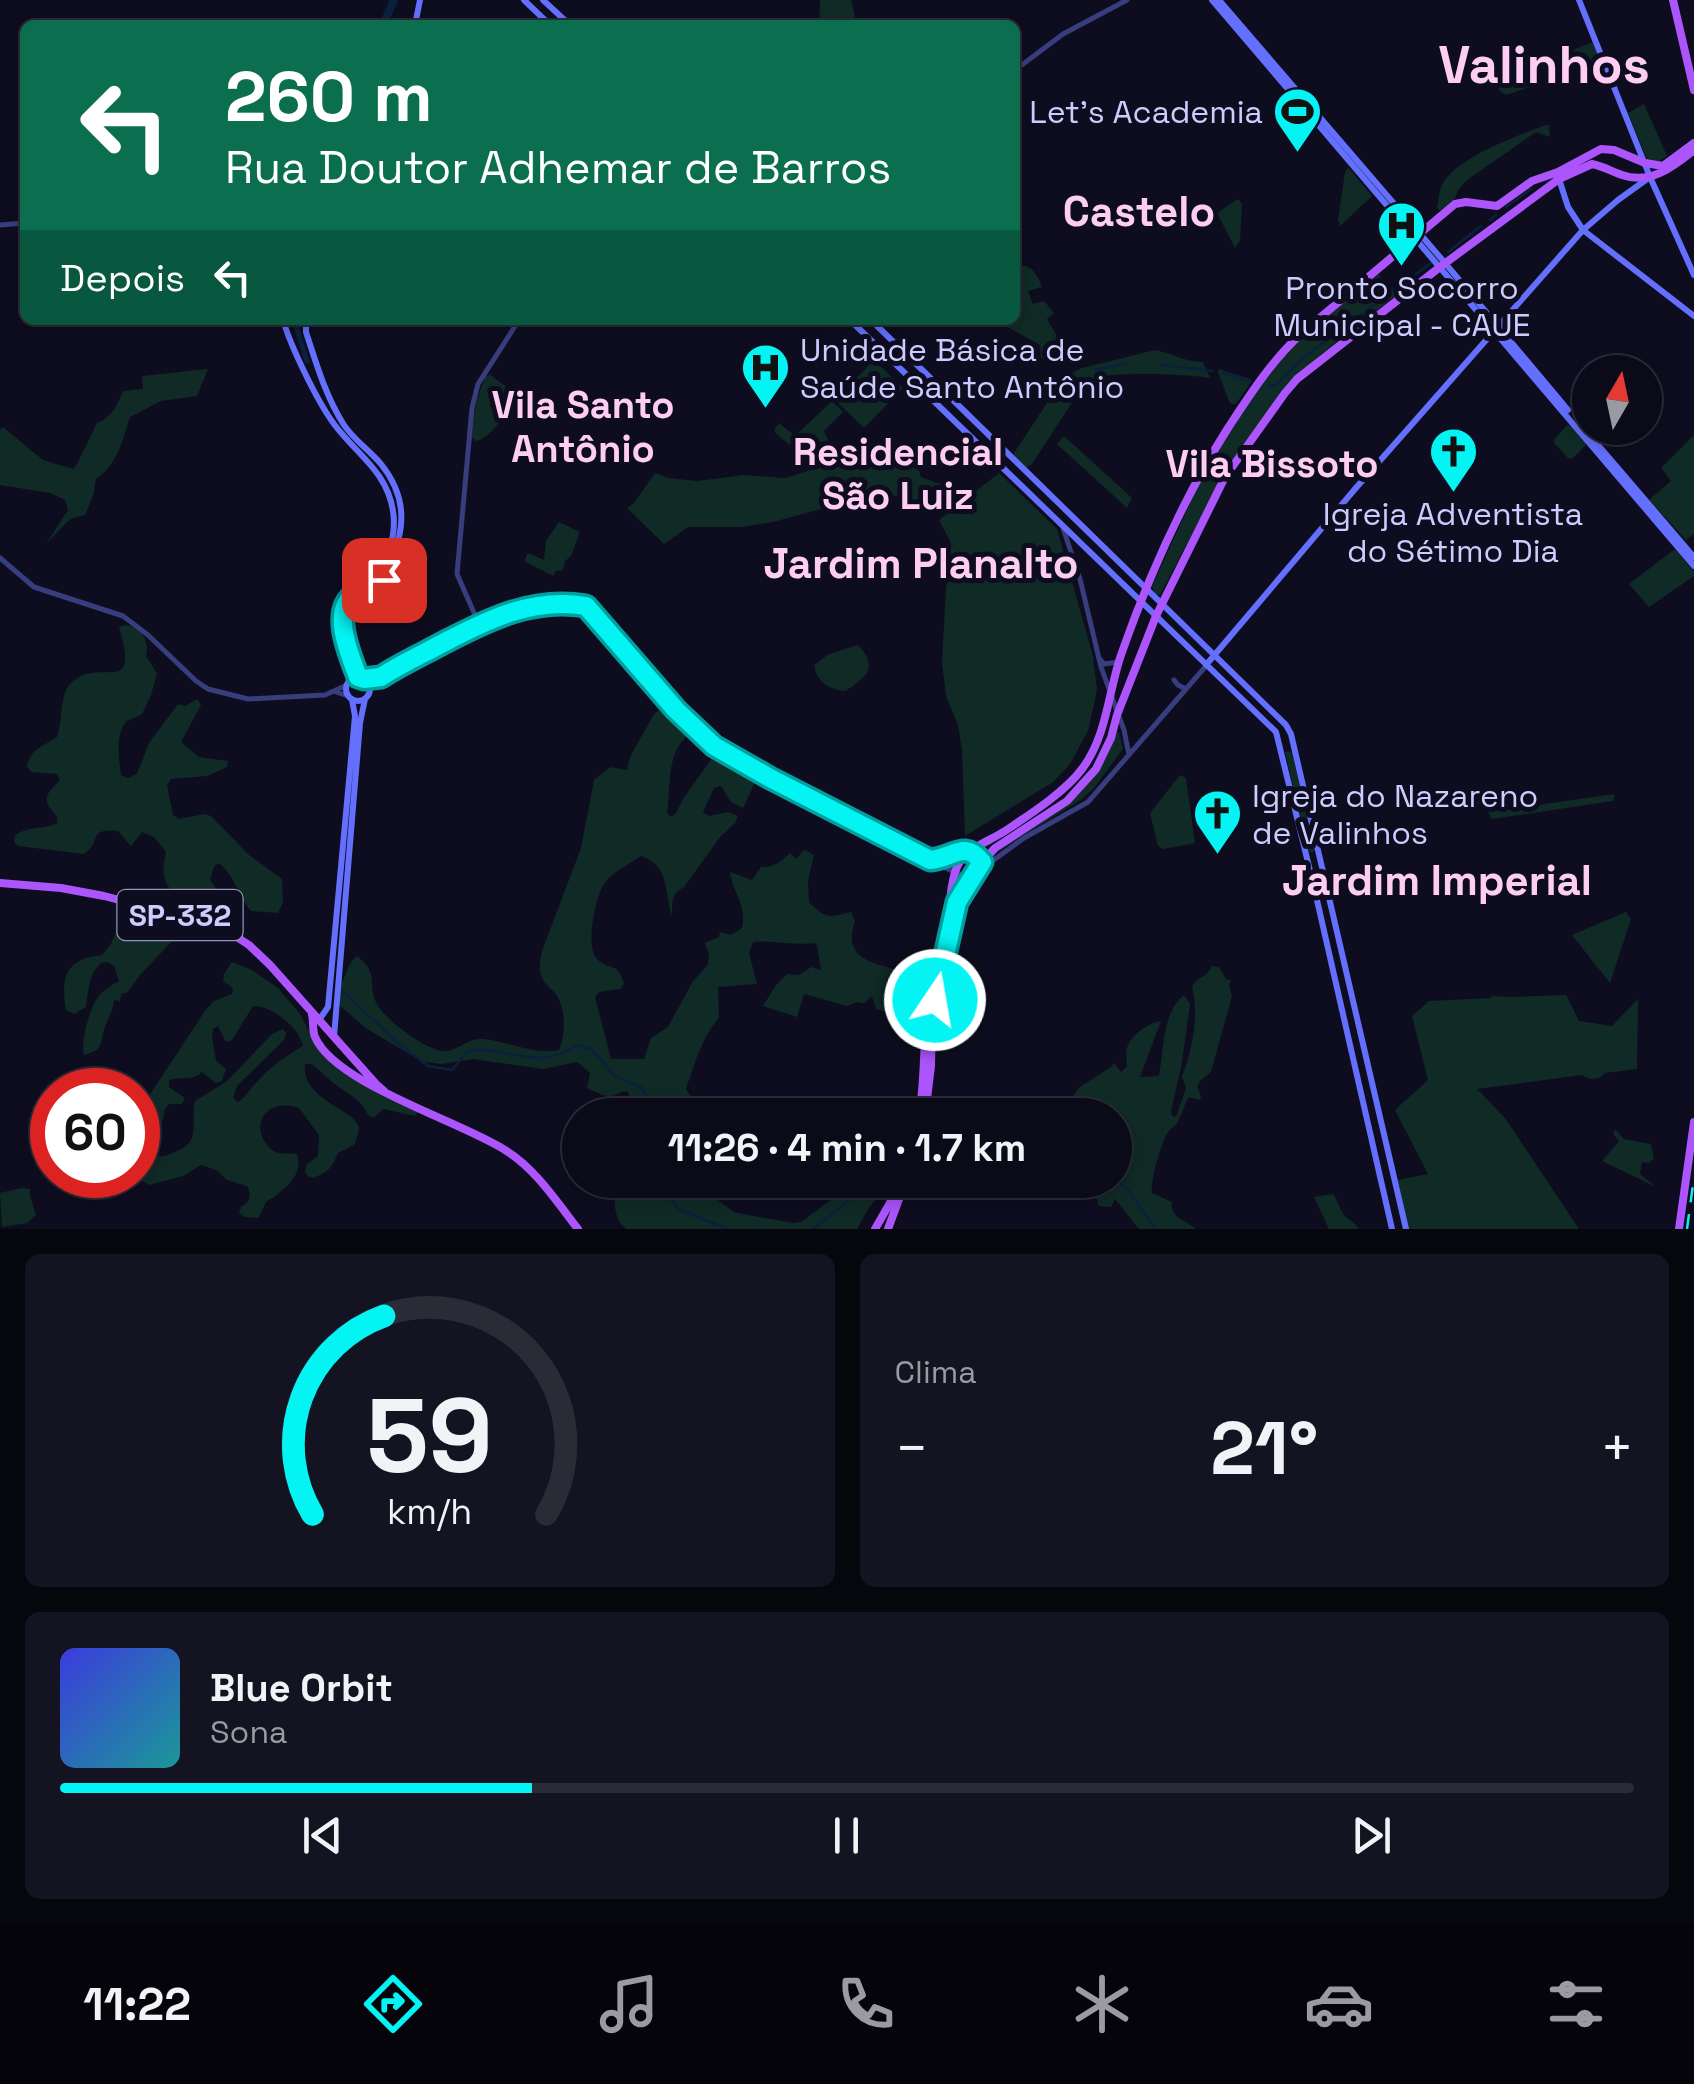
<!DOCTYPE html>
<html lang="pt">
<meta charset="utf-8">
<style>
body{margin:0;font-family:"Space Grotesk",sans-serif;background:#131321;color:#f1f3f6;height:100vh;display:flex;flex-direction:column;font-size:38px;white-space:nowrap}
*{box-sizing:border-box;margin:0}
p{font-size:32px;color:#999aa2}
.icon{flex:none;width:55px;height:55px;fill:none;stroke:currentColor;stroke-width:2;stroke-linecap:round;stroke-linejoin:round}
.map{position:relative;height:1229px;overflow:hidden}
.sheet{display:flex;flex-direction:column;gap:25px;padding:25px;background:#06060d;flex:1}
.sheet>*{flex:none}
.banner{position:absolute;left:20px;top:20px;width:1000px;height:305px;border-radius:15px;box-shadow:0 5px 15px #0003,0 0 0 2px #2a2b37;background:#0b6e4f;color:#fff;overflow:hidden}
.needle{width:65px;rotate:9deg}
.fabs{position:absolute;left:1572px;top:355px;display:grid;gap:20px}
.fabs a{display:grid;place-items:center;width:90px;height:90px;border-radius:50%;background:#0a0a18;box-shadow:0 5px 15px #0003,0 0 0 2px #2a2b37;font-size:50px}
.speed{position:absolute;left:30px;top:1068px;display:flex;gap:20px;font-size:50px;font-weight:700;text-align:center}
.speed>*{display:grid;place-content:center;width:130px;height:130px;border-radius:50%;background:#0a0a18;box-shadow:0 5px 15px #0003,0 0 0 2px #2a2b37;line-height:1}
.speed .limit{border:15px solid #d22;background:#fff;color:#111}
.pin{position:absolute;display:grid;place-items:center;width:85px;height:85px;color:#fff;margin:-42px;border-radius:20px;box-shadow:0 5px 15px #0006}
.me{position:absolute;width:110px;margin:-55px;rotate:12deg;stroke-linejoin:round;filter:drop-shadow(0 0 8px #0008)}
.turn{display:flex;align-items:center;gap:35px;height:210px;padding:0 40px;font-size:45px}
.turn .icon{width:130px;height:130px;stroke-width:2.5}
.turn b{display:block;font-size:70px;line-height:85px}
.then{display:flex;align-items:center;height:95px;padding:0 40px;background:#0003;gap:20px;font-size:38px}
.big{font-size:75px;font-weight:700;line-height:1.1}
.sheet .card{flex:1;display:flex;flex-direction:column;justify-content:center;gap:15px;min-width:0;padding:0 35px;border-radius:15px;background:#131321}
.sheet .dial{align-items:center;gap:0}
.dial svg{height:260px;overflow:visible;fill:none;stroke:#2a2b37;stroke-width:7;stroke-linecap:round;text-anchor:middle}
.dial text{fill:#f1f3f6;stroke:none}
.song{display:flex;align-items:center;gap:30px}
.cover{width:120px;height:120px;border-radius:15px;background:linear-gradient(135deg,hsl(240 70% 55%),hsl(180 70% 35%))}
.played{height:10px;border-radius:5px;background:linear-gradient(90deg,#03f4f3 30%,#2a2b37 30%)}
.keys{display:flex;justify-content:space-around;direction:ltr}
.heat{display:flex;justify-content:space-between;align-items:center;font-size:55px;direction:ltr}
.sheet .tiles{flex:1;display:grid;gap:25px;grid-template-columns:1fr 1fr}
.card:last-child{grid-column:span 2}
.trip{position:absolute;left:562px;top:1098px;width:570px;height:100px;border-radius:50px;background:#0a0a18;box-shadow:0 5px 15px #0003,0 0 0 2px #2a2b37;font-weight:700;line-height:100px;text-align:center}
.menu{display:flex;height:160px;justify-content:space-around;align-items:center;background:#04040a;color:#999aa2}
.menu .icon{width:70px;height:70px}
.menu .on{color:#03f4f3}
.menu b{font-size:45px;color:#f1f3f6}
.map>svg:first-child{display:block}
</style>
<div class="map">
<svg width="1694" height="1229" viewBox="0 0 1694 1229">
<rect width="100%" height="100%" fill="#0e0d20"/>
<path fill="#102a26" d="M820,0H851L857,25H819Z
M1593,42L1599,57L1546,79L1542,62Z
M1536,65L1541,83L1506,95L1499,90C1498,73 1522,70 1536,65Z
M1644,104L1667,156L1656,163L1648,161L1628,113Z
M1546,125H1549L1550,137L1536,132L1467,180L1458,190L1454,200L1440,211L1437,208C1438,201 1439,192 1442,185C1455,158 1519,135 1546,125Z
M1348,167L1372,196L1340,226L1338,220L1345,172Z
M1238,199L1242,204L1240,240L1235,248L1217,213Z
M1015,265C1032,265 1036,272 1042,287L1028,291L1033,304L1044,301L1054,313L1047,319L1058,338L1052,344L1046,361L1041,358L1040,345L1006,326V320H1015Z
M1378,274L1398,294L1320,355L1286,387L1228,465L1160,595L1155,594L1152,586L1205,471L1263,379L1305,332Z
M1155,350C1172,353 1184,362 1203,362L1210,378C1190,374 1109,371 1091,379C1087,382 1083,386 1079,389L1069,378L1072,373L1082,368Z
M874,360L903,388L864,428L835,400Z
M208,369L197,396L161,401L130,417C122,441 118,464 96,479L93,496L85,515L70,519L46,544L68,510L65,500L50,493L0,485V430L3,427L43,460L73,469L77,464L97,423C112,418 117,405 123,391L143,389L142,376Z
M1219,369L1250,379L1251,382L1236,404H1231L1229,401L1218,372Z
M490,375L515,393V398C504,414 494,436 476,441L471,437L476,403L485,376Z
M1061,387L1073,401L1032,464L1026,468L1014,459V453L1057,388Z
M832,401L843,412L824,431C828,440 834,448 826,457L791,467L799,459C793,441 782,443 774,430L779,423L795,436Z
M1567,425L1572,426L1587,444L1572,459L1568,458L1554,443V440Z
M1694,435V534L1686,540L1649,500L1671,481L1661,468Z
M1064,436L1132,498L1127,508L1057,444Z
M881,444L916,462L921,477L945,486L956,496L949,499L931,513L923,506L897,496L872,495L773,522L741,527H688L664,544L627,508L634,503L655,473L668,478L697,481L744,475L785,478L861,454Z
M999,473L1057,529L1093,656L1097,690L1088,731L1070,764L1053,782L965,836L962,750L958,725L946,696L942,663L946,587L951,570V543L939,520Z
M559,522L580,532L571,556L565,561L563,570L556,571L553,576L524,561L528,553L544,560L546,541Z
M1675,549L1694,572V576L1649,607L1629,584Z
M369,589L379,591L386,604L384,609L350,626L346,622C344,604 355,597 369,589Z
M125,625C141,627 150,640 146,656L157,674L151,695L142,714C140,716 128,720 126,722C115,734 119,761 121,775L128,778L137,774L149,743L178,704L185,706L197,699L201,705L181,742L199,757L228,761L227,767L207,776L171,779L167,785L173,815L179,819L205,814L211,816L249,855L282,879L283,902L278,913L251,911C238,896 236,877 219,863L214,867L210,880L218,891L228,898L229,911L225,917L203,913L170,889C161,876 163,867 166,852L154,837L142,832L131,846L118,831C87,828 102,842 84,854L18,846L14,842L15,835C28,826 43,830 57,823V817C42,800 44,796 60,780L57,774L31,772L27,766C30,749 44,746 57,737C63,721 59,695 71,683C99,655 141,700 119,627Z
M858,645C879,667 867,678 845,691C830,690 816,681 814,665L829,654Z
M659,710L672,713L693,739L687,736C666,755 671,786 667,812L671,817L676,813L683,799L714,755L737,764L757,778L743,808L731,802L721,786L714,788L703,812L709,816L728,812L738,816L735,823L720,837L684,887C671,894 672,902 672,916C664,891 670,866 641,856C629,865 612,871 604,884C595,898 585,947 597,959C610,972 617,960 624,984L620,989L599,992L595,997L611,1059H644L651,1038L668,1027L693,981L708,965L709,954L705,943L719,937L720,932L731,935L742,928C747,903 733,895 730,872L752,880L761,867C774,868 780,862 790,853L796,859L804,850L814,855L808,881L809,902C826,919 828,918 851,912L855,921C840,964 881,963 910,974L923,1001C914,1014 890,1014 876,1009L872,996L864,1003L856,1002L847,1006L804,994L797,1017L763,1006L776,985L787,974L799,975L811,967L821,970L817,946L815,943C793,946 774,940 753,942L749,953L757,984L718,987L719,1018C701,1038 695,1064 686,1089L691,1097V1115H634L628,1092C619,1090 619,1095 611,1096C603,1097 594,1091 587,1088L590,1073L577,1062L544,1069L473,1059L442,1064L423,1062L367,1029L340,1006L339,985C348,976 346,964 357,956C383,976 363,987 381,1010C391,1023 429,1053 446,1051C459,1050 468,1038 482,1039C508,1041 533,1055 559,1050C566,1033 566,1010 556,994C551,988 543,983 541,975C538,967 541,958 542,951L581,848L594,780L610,767L627,770L630,757L654,714Z
M1119,732L1123,749L1094,788L1082,799L988,858L995,849C1046,818 1097,795 1114,733Z
M1289,751L1292,753L1314,846L1315,850L1311,853L1308,850L1285,752Z
M1180,775L1186,778L1195,843L1163,849L1158,846L1150,813Z
M1615,794L1613,801L1492,819L1488,812Z
M1626,912L1631,919L1610,983L1572,935Z
M157,914L168,915L177,933L174,939L140,975L128,992L121,994L120,1001L114,1000C113,1011 110,1014 106,1024C99,1041 106,1050 84,1055C80,1042 90,1008 98,997C103,990 112,985 119,981L114,966L108,962L101,963C88,976 89,989 86,1007L74,1014L66,1010C60,975 67,959 102,955L111,944L116,931L143,924L150,915Z
M232,962L252,970L278,988L300,1014L313,1039L328,1056L419,1111L415,1116L383,1109L374,1118L368,1115C359,1096 345,1093 331,1081C324,1075 318,1069 312,1064H305C301,1101 356,1109 359,1128C359,1132 356,1140 355,1144L338,1153C331,1169 330,1170 314,1178L308,1176L305,1171L307,1164L318,1156L319,1135L299,1108C265,1096 247,1128 272,1150C278,1155 289,1153 297,1154C303,1173 289,1186 274,1197C271,1199 268,1200 266,1202C263,1207 262,1213 258,1218L245,1217L239,1213L241,1207C250,1202 252,1195 247,1186L227,1180L216,1170L201,1165L183,1176L149,1185L138,1178L132,1180L119,1176L138,1175V1154C149,1150 150,1155 161,1156C166,1157 172,1153 177,1151C202,1142 190,1120 195,1101L227,1081L272,1034L283,1029L286,1033L284,1040L237,1086L233,1098L238,1102C246,1097 249,1090 256,1083C269,1068 285,1056 303,1046C299,1027 272,1006 253,1006L232,1040L226,1042L218,1026L213,1029L212,1036L216,1061L226,1069L222,1081L216,1083L202,1072C192,1082 181,1076 169,1080V1087L185,1098L182,1104H169L165,1109L161,1128L140,1124L139,1111L205,1011L214,1001L232,994L233,988L223,981L224,974Z
M1212,966L1219,967L1226,979L1231,980L1229,985L1232,996L1211,1072L1201,1080L1197,1086L1201,1096L1200,1100L1189,1097C1184,1105 1183,1111 1179,1119C1175,1129 1175,1123 1169,1131C1161,1141 1150,1182 1152,1193L1172,1202C1170,1219 1186,1220 1196,1229H1139L1115,1199L1111,1207L1099,1206L1090,1180H1115V1115H1051L1064,1107L1080,1087L1111,1067L1114,1063L1121,1072L1127,1066C1127,1060 1125,1054 1127,1048C1131,1035 1148,1023 1161,1021L1140,1077L1159,1076C1164,1049 1162,1013 1184,995L1190,1004L1182,1063L1171,1111L1172,1116L1176,1117L1186,1088L1182,1077C1193,1047 1199,1017 1192,986C1198,977 1208,976 1212,966Z
M1566,995L1579,1021L1612,1026L1638,999L1637,1069L1605,1073L1599,1078L1590,1079L1582,1075L1477,1089L1505,1118L1579,1229H1408L1398,1180L1428,1174L1395,1110L1428,1080L1412,1016L1429,1001L1491,998L1492,996L1510,997Z
M1615,1129L1624,1139L1651,1144L1654,1159L1649,1163L1642,1162L1640,1174L1656,1187L1602,1161L1619,1141L1613,1134Z
M624,1180H676C681,1191 685,1196 697,1200L702,1195C719,1196 723,1207 737,1213L793,1223L801,1222L840,1193L851,1180H892L870,1206L857,1229H626C612,1217 611,1194 624,1180Z
M21,1188L30,1189V1196L36,1215L27,1223L2,1227L0,1193Z
M1333,1194C1338,1200 1339,1209 1345,1216C1350,1221 1355,1222 1359,1229H1329L1314,1197Z"/>
<g fill="none" stroke-linecap="round" stroke-linejoin="round">
<path stroke="#0a213c" stroke-width="2.5" d="M1506,207L1531,189
M1490,220L1496,215
M1448,252L1481,226
M1161,365L1212,371
M1095,370L1128,363
M1223,373L1251,382
M1269,386L1276,385L1303,358L1431,263
M342,991L397,1042L428,1066L452,1070L468,1051C516,1046 531,1073 578,1045L591,1049L616,1077L641,1087L650,1100L653,1115
M1115,1179L1129,1191L1155,1229
M660,1180L678,1209L728,1229
M813,1229L874,1180"/>
<path stroke="#0a213c" stroke-width="5" d="M294,320L307,361"/>
<path stroke="#0a213c" stroke-width="8" d="M383,25L394,0"/>
<path stroke="#383d7e" stroke-width="5" d="M1015,70L1063,34L1127,0
M0,225L25,223
M1063,528L1080,579L1101,667L1124,730L1129,755
M0,558L34,587L123,616L148,635L196,681L208,689L248,699L325,695L347,685
M479,624L457,574L472,408L478,384L519,320
M1100,659L1104,664L1119,662
M364,679L378,678
M1174,680L1178,685L1186,689
M370,690L381,677L388,673C449,641 512,593 585,605L676,711L714,746L771,779L943,867L962,875H973L1024,838L1088,802L1206,666
M336,692L348,696
M933,860C952,858 966,841 982,861"/>
<path stroke="#6470fd" stroke-width="6" d="M524,0L550,25
M543,0L570,25
M1212,0L1694,566
M1219,0L1445,263L1568,410
M1579,0L1650,177L1694,275
M415,25L420,0
M1559,179L1568,207L1583,230L1694,316
M283,320C291,347 317,401 334,424C356,454 387,471 393,511C397,537 387,564 367,580C354,590 339,594 336,612C334,633 346,659 351,680
M306,320V332C316,363 326,397 344,425C354,440 369,450 381,464C413,504 402,538 384,580C375,587 364,588 355,594C330,611 350,655 358,677
M850,320L1276,732L1314,887L1392,1229
M871,320L1286,725L1291,734L1406,1229
M1580,424L1694,557
M1206,665L1355,489L1583,230L1618,200L1650,177
M346 689a12 12 0 1 1 24 0a12 12 0 1 1-24 0Z
M319,1020L328,1007L355,716L352,700
M334,1037L360,723L365,699"/>
<path stroke="#ad55fd" stroke-width="8" d="M1673,0L1694,90
M1213,452L1212,460L1217,468H1229
M0,883L61,888L104,896L200,921L232,934L249,945L270,965L376,1084L384,1091
M312,1015C314,1022 312,1030 315,1037C335,1084 460,1121 505,1150C535,1168 557,1202 578,1229
M919,1115C925,1082 923,1049 927,1016C930,983 940,952 947,919C951,903 950,882 957,867C966,848 988,842 1005,831C1029,815 1065,792 1082,769C1107,736 1108,693 1121,655C1149,575 1183,499 1228,428C1251,393 1272,360 1303,332L1455,204L1466,202L1497,206L1532,181L1558,172L1601,149L1614,150L1645,163L1663,166L1694,143
M925,1115L931,1066L932,1017L957,903L977,868L995,848L1067,801L1096,769L1111,738L1117,715L1156,616L1225,477L1285,393L1297,379L1440,267L1559,179L1592,164C1602,166 1611,171 1622,175C1650,185 1673,167 1694,150
M875,1229L890,1203L899,1180
M888,1229L906,1180
M1679,1229L1694,1122"/>
<path stroke="#03f4f3" stroke-width="2.5" stroke-dasharray="15 12" stroke-linecap="butt" d="M1687,1229L1694,1177"/>
</g>
<g fill="none" stroke-linecap="round" stroke-linejoin="round">
<defs>
<path id="route" d="M384,580C375,587 364,588 355,594C330,611 350,655 358,677L364,679L381,677C401,664 423,654 443,643C489,619 533,597 586,606L676,710L714,746L770,778L930,860C952,859 964,839 982,862L957,902L935,1000"/>
</defs>
<use href="#route" stroke="#029f9e" stroke-width="25"/>
<use href="#route" stroke="#03f4f3" stroke-width="18"/>
</g>
<defs>
<symbol id="stadium-pin" viewBox="-11 -11 22 30"><path d="M0 17L-7.5 6A9.5 9.5 0 1 1 7.5 6Z" fill="#03f4f3" stroke="#0e0d20"/><path d="M0-5a6.5 5 0 1 0 0 10a6.5 5 0 1 0 0-10ZM-3.5-1.8h7v3.6h-7Z" fill="#111"/></symbol>
<symbol id="hospital-pin" viewBox="-11 -11 22 30"><path d="M0 17L-7.5 6A9.5 9.5 0 1 1 7.5 6Z" fill="#03f4f3" stroke="#0e0d20"/><path d="M-5-5h3v3.5h4V-5h3V5h-3V1.5h-4V5h-3Z" fill="#111"/></symbol>
<symbol id="church-pin" viewBox="-11 -11 22 30"><path d="M0 17L-7.5 6A9.5 9.5 0 1 1 7.5 6Z" fill="#03f4f3" stroke="#0e0d20"/><path d="M-1.2-6h2.4v3.5h3.3v2.4h-3.3V6h-2.4V-.1h-3.3v-2.4h3.3Z" fill="#111"/></symbol>
</defs>
<g fill-rule="evenodd">
<use href="#stadium-pin" x="1270" y="84" width="55" height="75"/>
<use href="#hospital-pin" x="1374" y="198" width="55" height="75"/>
<use href="#hospital-pin" x="738" y="340" width="55" height="75"/>
<use href="#church-pin" x="1426" y="424" width="55" height="75"/>
<use href="#church-pin" x="1190" y="786" width="55" height="75"/>
</g>
<g text-anchor="middle" dominant-baseline="central" stroke-width="10" stroke-linejoin="round" paint-order="stroke">
<rect fill="#0e0d20" stroke="#9493bb" stroke-width="2.5" x="117.5" y="890" width="125" height="50" rx="8"/>
<g font-size="30" font-weight="bold" fill="#cdccfe">
<text x="180" y="915">SP-332</text>
</g>
<g font-size="32" fill="#cdccfe" stroke="#0e0d20">
<text x="1263" y="112" text-anchor="end">Let's Academia</text>
<text x="1402" y="288">Pronto Socorro<tspan x="1402" dy="37">Municipal - CAUE</tspan></text>
<text x="800" y="350" text-anchor="start">Unidade Básica de<tspan x="800" dy="37">Saúde Santo Antônio</tspan></text>
<text x="1453" y="514">Igreja Adventista<tspan x="1453" dy="37">do Sétimo Dia</tspan></text>
<text x="1252" y="796" text-anchor="start">Igreja do Nazareno<tspan x="1252" dy="37">de Valinhos</tspan></text>
</g>
<g font-size="38" font-weight="bold" fill="#fecef2" stroke="#0e0d20">
<text x="583" y="405">Vila Santo<tspan x="583" dy="44">Antônio</tspan></text>
<text x="898" y="452">Residencial<tspan x="898" dy="44">São Luiz</tspan></text>
<text x="1272" y="464">Vila Bissoto</text>
</g>
<g font-size="42" font-weight="bold" fill="#fecef2" stroke="#0e0d20">
<text x="1139" y="211">Castelo</text>
<text x="921" y="563">Jardim Planalto</text>
<text x="1437" y="880">Jardim Imperial</text>
</g>
<g font-size="52" font-weight="bold" fill="#fecef2" stroke="#0e0d20">
<text x="1544" y="65">Valinhos</text>
</g>
</g>
</svg>
<div class="fabs">
<a><svg class="needle" viewBox="-14 -14 28 28"><path d="M0-13l5 13h-10z" fill="#e53935"/><path d="M0 13l5-13h-10z" fill="#999aa2"/></svg></a>
</div>
<div class="speed"><div class="limit">60</div></div>
<div class="pin" style="left:384px;top:580px;background:#d93025"><svg class="icon" aria-label="arrive" viewBox="0 0 24 24"><path d="M6 21V4h12l-3 4 3 4H6"/></svg></div>
<svg class="me" style="left:935px;top:1000px" viewBox="-20 -20 40 40"><circle r="17" fill="#03f4f3" stroke="#fff" stroke-width="3"/><path d="M0-11L8 9 0 5-8 9z" fill="#fff"/></svg>
<div class="trip">11:26 · 4 min · 1.7 km</div>
<div class="banner">
<div class="turn"><svg class="icon" aria-label="left" viewBox="0 0 24 24"><path d="M17 20v-9H6M10 6l-5 5 5 5"/></svg><div><b>260 m</b>Rua Doutor Adhemar de Barros</div></div>
<div class="then">Depois<svg class="icon" aria-label="left" viewBox="0 0 24 24"><path d="M17 20v-9H6M10 6l-5 5 5 5"/></svg></div>
</div>
</div>
<section class="sheet">
<div class="tiles">
<div class="card dial"><svg viewBox="0 0 100 80">
<path d="M14 69A42 42 0 1 1 86 69"/>
<path d="M14 69A42 42 0 0 1 36 8" stroke="#03f4f3"/>
<text x="50" y="56" font-size="32" font-weight="700">59</text>
<text x="50" y="72" font-size="11">km/h</text>
</svg></div>
<div class="card"><p>Clima</p>
<div class="heat"><a>−</a><b class="big">21°</b><a>+</a></div>
</div>
<div class="card">
<div class="song"><i class="cover"></i><div><b>Blue Orbit</b><p>Sona</p></div></div>
<div class="played"></div>
<div class="keys"><svg class="icon" aria-label="previous" viewBox="0 0 24 24"><path d="M18 5L8 12l10 7zM5 5v14"/></svg><svg class="icon" aria-label="pause" viewBox="0 0 24 24"><path d="M8 5v14M16 5v14"/></svg><svg class="icon" aria-label="next" viewBox="0 0 24 24"><path d="M6 5l10 7-10 7zM19 5v14"/></svg></div>
</div>
</div>
</section>
<nav class="menu">
<b>11:22</b>
<svg class="icon on" aria-label="directions" viewBox="0 0 24 24"><path d="M12 3l9 9-9 9-9-9zM9 14v-3h6M13 9l2 2-2 2"/></svg>
<svg class="icon" aria-label="music" viewBox="0 0 24 24"><path d="M9 18V5l10-2v13"/><circle cx="6" cy="18" r="3"/><circle cx="16" cy="16" r="3"/></svg>
<svg class="icon" aria-label="phone" viewBox="0 0 24 24"><path d="M5 4h4l2 5-3 2q2 4 5 5l2-3 5 2v4C11 20 4 13 5 4z"/></svg>
<svg class="icon" aria-label="climate" viewBox="0 0 24 24"><path d="M12 3v18M4 7l16 10M4 17L20 7"/></svg>
<svg class="icon" aria-label="car" viewBox="0 0 24 24"><path d="M5 17H2v-5l4-1 3-4h7l3 4 3 1v5h-3M9 17h6M6 11h13"/><circle cx="7" cy="17" r="2"/><circle cx="17" cy="17" r="2"/></svg>
<svg class="icon" aria-label="filters" viewBox="0 0 24 24"><path d="M4 7h16M4 17h16"/><circle cx="9" cy="7" r="2"/><circle cx="15" cy="17" r="2"/></svg>
</nav>
